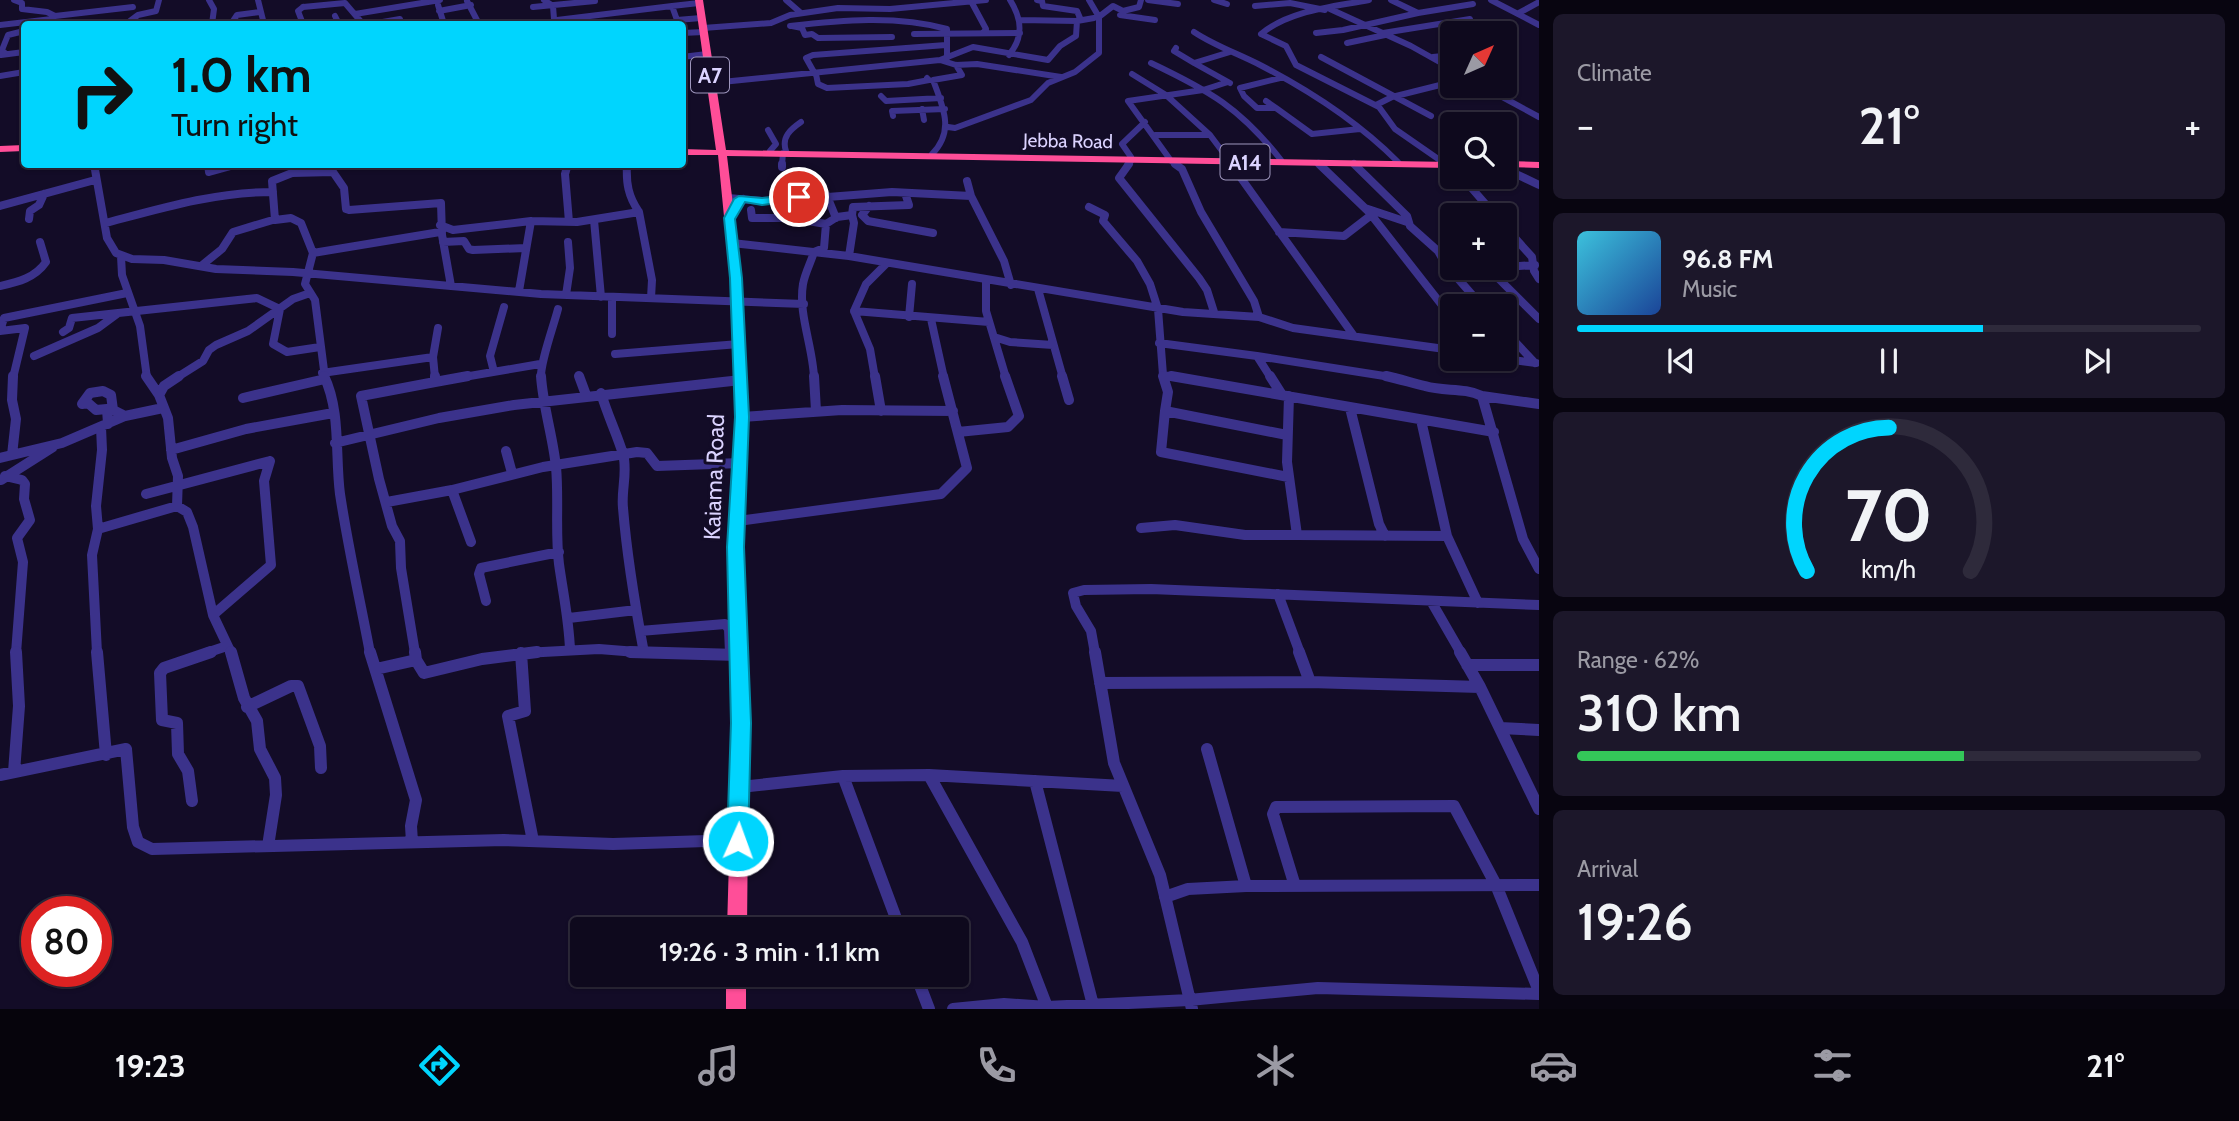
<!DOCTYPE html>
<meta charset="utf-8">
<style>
body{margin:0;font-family:Cabin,sans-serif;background:#1c172a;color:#f1f3f6;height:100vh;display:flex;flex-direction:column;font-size:26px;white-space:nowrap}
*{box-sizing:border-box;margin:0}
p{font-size:23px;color:#9b9aa4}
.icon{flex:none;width:38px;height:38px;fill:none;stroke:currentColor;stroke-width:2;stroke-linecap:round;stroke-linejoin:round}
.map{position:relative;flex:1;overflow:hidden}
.panel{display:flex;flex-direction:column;gap:14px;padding:14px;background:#080510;width:700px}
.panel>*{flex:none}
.banner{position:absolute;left:21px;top:21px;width:665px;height:147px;border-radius:7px;box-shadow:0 2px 5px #0004,0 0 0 2px #2e2a3b;background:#00d5fe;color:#111;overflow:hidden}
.needle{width:46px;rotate:45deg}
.tools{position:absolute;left:1440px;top:21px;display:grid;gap:14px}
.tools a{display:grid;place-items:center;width:77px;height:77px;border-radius:7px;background:#0e091d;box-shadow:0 2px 5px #0004,0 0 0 2px #2e2a3b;font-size:35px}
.speed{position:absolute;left:21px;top:896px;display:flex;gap:14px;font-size:35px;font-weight:700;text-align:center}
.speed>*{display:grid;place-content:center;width:91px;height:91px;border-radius:50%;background:#0e091d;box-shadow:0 2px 5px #0004,0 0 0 2px #2e2a3b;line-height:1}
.speed .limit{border:10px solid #d22;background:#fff;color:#111}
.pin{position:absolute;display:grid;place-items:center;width:60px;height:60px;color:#fff;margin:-30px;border:4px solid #fff;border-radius:50%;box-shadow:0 2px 7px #0007}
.me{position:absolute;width:77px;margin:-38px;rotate:2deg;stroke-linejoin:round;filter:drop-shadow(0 0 5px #0008)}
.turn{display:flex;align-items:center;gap:24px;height:147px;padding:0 35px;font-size:32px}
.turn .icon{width:91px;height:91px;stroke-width:2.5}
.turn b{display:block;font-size:49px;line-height:60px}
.big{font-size:52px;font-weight:600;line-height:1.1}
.panel .tile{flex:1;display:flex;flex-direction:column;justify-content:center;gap:10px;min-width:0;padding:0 24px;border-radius:10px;background:#1c172a}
.panel .dial{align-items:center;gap:0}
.dial svg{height:182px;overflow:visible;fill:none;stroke:#2e2a3b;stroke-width:7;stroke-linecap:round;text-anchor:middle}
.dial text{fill:#f1f3f6;stroke:none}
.song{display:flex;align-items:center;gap:21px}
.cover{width:84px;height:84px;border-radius:10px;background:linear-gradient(135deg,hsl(190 70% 55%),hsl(220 70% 35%))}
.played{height:7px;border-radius:4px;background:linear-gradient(90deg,#00d5fe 65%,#2e2a3b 65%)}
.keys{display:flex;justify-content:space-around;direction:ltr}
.heat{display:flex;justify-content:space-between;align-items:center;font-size:38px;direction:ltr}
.charge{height:10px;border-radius:5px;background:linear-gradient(90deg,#34c759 62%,#2e2a3b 0)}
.trip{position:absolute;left:570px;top:917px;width:399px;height:70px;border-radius:7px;background:#0e091d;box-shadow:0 2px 5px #0004,0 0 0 2px #2e2a3b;font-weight:600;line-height:70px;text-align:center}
.dock{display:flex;height:112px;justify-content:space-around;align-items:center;background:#06040c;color:#9b9aa4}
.dock .icon{width:49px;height:49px}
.dock .active{color:#00d5fe}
.dock b{font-size:32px;color:#f1f3f6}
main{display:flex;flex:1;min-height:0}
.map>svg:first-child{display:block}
</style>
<main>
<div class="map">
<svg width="1539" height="1009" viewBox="0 0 1539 1009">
<rect width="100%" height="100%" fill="#130c27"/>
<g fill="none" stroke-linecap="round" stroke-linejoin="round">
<path stroke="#3b328b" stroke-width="6" d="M14,0L22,3V9L47,12L55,16L52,19L54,24
M209,0L214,9L212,24
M258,0L264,24
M544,0L553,6L554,19L557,20L672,6L677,20L701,18
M786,0L801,13
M1037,0L1042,1L1043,6L1077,11L1080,18L1077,21L1094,18
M1148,0L1178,4
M1214,0L1227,4
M1369,0C1333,7 1290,10 1261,34L1286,46L1296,65L1379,107L1395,129L1444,163
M1491,0L1539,25
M467,1L479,24
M972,3L986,29L983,33
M438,5L444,24
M672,6L699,3
M1255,6L1290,3L1325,10
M303,7L345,3L363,24
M303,7L298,11L303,24
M533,7L595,1
M1330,9L1411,46L1452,69
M439,11L471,5
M1418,13L1473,4
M1519,13L1539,2
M355,14L440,0
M1120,15L1155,20
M55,16L133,7
M335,16L339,24
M1100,16L1113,6L1123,11L1139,7L1141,0
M130,21L138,15L156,11L159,0
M77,24H90
M231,24L237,15L260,12
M371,24L400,19
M0,25L52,19
M790,26C841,20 897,15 947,29V58
M792,26L802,28L805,35L812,34L818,38L892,37
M703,28L771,23L790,15L838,8L890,9L986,0
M1194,32C1215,46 1239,54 1262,66C1312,92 1358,122 1398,162
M682,33L704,32
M1316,33L1343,30L1418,13L1391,0
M1383,33L1470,19
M914,34L1020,33
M1347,43L1385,35
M1176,48L1174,51L1194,63
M1230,52L1194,63L1230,83
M6,54L2,50L8,35L24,31
M1,55L24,52
M1009,55C1024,37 1022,19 1010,0
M682,57L707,54
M1321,57L1431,116
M1433,57L1452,55
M940,60L973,47L1048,60L1060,46L1076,36L1077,21L1020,20
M1151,63C1210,91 1240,108 1281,160
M815,74L806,58L813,55L946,45
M816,74L818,84L827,88L908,84L929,80L927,78
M1132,74L1166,95L1210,135H1155
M0,76L24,72
M712,83L940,60L956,65L977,64L1061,77
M1482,86L1539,117
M881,96L886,101L941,98
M1266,101L1276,108H1257L1244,96L1240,88L1280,78
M1376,105L1392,97L1452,82
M1276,108L1312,134L1360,129
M922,109L924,120
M893,116L892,111L945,109
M948,127L955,128L1031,100L1048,83L1075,72L1099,53V17L1089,0
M768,130L776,144L770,151
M1210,135L1228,159
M786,151C781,137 791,129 801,122
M932,154C955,131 943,107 933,80L962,75L956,65
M1131,157L1122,144L1145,122
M1169,158L1128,101L1203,90L1228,82
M1170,160L1177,165
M1229,161L1232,165
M1318,163L1320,165
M183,165L187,164
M233,165L238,164
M782,165L783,153
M1127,165L1132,160"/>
<path stroke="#3b328b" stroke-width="8" d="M94,164L107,238L116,253L132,259L164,260L216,269L293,272L541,294L804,304
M208,164L209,172L238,164
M568,164L565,174L569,222
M1129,164L1119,178L1199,278L1207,290L1214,312
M1175,164L1182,169L1201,212L1254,301L1259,317
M1231,164L1354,336
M1319,164L1369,212L1452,318
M1354,164L1407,216L1410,226L1438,251L1446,265L1482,306
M183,165L187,164
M782,167V164
M1510,167L1514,173L1539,185
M1462,177L1495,215
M967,181L971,196
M827,196L836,218
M728,198L762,201L802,199
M0,206L95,180
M869,206L862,215L868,221L933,233
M1089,207L1105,215L1103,221L1137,261L1150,284L1158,309L1163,375L1181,378
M1365,208L1407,222
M751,210L752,218H790L826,224L837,217L852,215L853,207L909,205L905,193
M639,212L652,280L651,298
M729,218L733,216L738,202L743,199
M790,218L789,205L804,204L802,199L892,192L971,196L1004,261L1011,285
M29,219L30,211L39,205L44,194
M594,220L601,297
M531,221L577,222L639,212C628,196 626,183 627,164
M106,223C162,208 215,192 273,192
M440,225L453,230L531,221L519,291
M1505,227L1532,257L1534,271L1539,279
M1279,232L1344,236L1370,216
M443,242L464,241L469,249L473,250L526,248
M732,243L849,256L1183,312L1259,317L1293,328L1452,350
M313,253L440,232
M121,256L122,275L140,326L147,378
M849,256L854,223L852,215
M201,266L222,249L233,232L276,219
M1505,267L1535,265
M1495,268L1494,274L1539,319
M986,281V311L1006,378
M0,286C18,282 35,278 46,262L40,242
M1038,289L1063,378
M566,295L570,268L568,242
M612,297V334
M854,311L989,322
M909,317L912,284
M931,319L944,378
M1505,331L1535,363
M63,332L69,328L72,318L257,298L280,309L273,344L287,352L320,347
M994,337L1010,342L1053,345
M1159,343L1257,356L1271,378
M615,354L739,344
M34,356L98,328L117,314
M1257,356L1397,378
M1505,359L1536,363
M494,372L490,356L504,307
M322,373L433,357
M1163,375L1164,378
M13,378L25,328L0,331L4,318L127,293
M176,378L203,361L209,350L216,345L248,331L293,299L310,293
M325,378L315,300L305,284L313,253L301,223L291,218L275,220L272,181L292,173L333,172L344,188L346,209L349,210L441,203L442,235L451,286
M435,378L433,357L438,328
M458,378L540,364
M541,378C540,363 553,328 558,309
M814,378C813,347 798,314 803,284C805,273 811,262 814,252L824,248L826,224
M875,378L870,349L854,311L866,284L886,264"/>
<path stroke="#3b328b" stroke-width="10" d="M146,376L159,395L168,418L172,458L178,476L177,506
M324,376C341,411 335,456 340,494C348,547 360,600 370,653
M435,376V382L468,376
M541,376C543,407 553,437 556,467C559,499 555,532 559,564C563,593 569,620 570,650
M579,376L586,395
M814,376L816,411
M875,376L881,411
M1062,376L1069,400
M1163,376L1168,392L1165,411
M1171,376L1494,432
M1270,376L1282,395
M1386,376C1400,379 1412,383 1425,386C1445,392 1463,387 1482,396L1523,539L1539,569
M601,393C607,414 617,434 623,454C628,472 621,490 623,508C627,557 635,605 644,653
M159,395L164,386L179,376
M1289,396L1287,462L1297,535L1447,536
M1482,396L1539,404
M243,398L325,379
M1350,408L1379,524L1385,536
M742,417L842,410L953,411
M1421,420L1447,536L1478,603
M108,424L107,409L96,410L88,403L82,404L90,393L103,391L111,395L113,410L125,416
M958,432L1008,427L1019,416L1005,376
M1287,435L1165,411L1161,452L1288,477
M335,443L439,418L514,405L741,380
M171,450L246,429L333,413
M506,451L512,473
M12,455L16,419L12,400L13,376
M0,458L62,443L125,416L163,408
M5,476L22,480L25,484L24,499L30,520L17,538L23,562L16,653
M1,480L53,447
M452,490L471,542
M146,494L270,461
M387,502L452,490L543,467L637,452L647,453L657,466L741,463
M738,521L941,494L967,468L943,376
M1141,528L1175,525L1245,535H1297
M98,529L177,506L187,512L193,527L213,615L231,653
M1278,594L1300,653
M486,601L479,574L481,568L559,552
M1431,601L1461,653
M213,615L271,565L264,481L270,461
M569,618L636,610
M640,631L725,624L729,629L730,653
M97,653L92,555L98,529L96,506L102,450L101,427
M206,653L227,646
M415,653L401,568L400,541L392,526L379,479L361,396L435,382
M524,653L599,649L649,653
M1095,653L1091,631L1076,606L1073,593L1084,590L1151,589L1539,605"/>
<path stroke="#3b328b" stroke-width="12" d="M97,652L106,755
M231,652L244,698L257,721L260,749L275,778L276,795L268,846
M370,652L416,800L411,826L412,842
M630,652L738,655
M730,652V655
M1095,652L1114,763L1160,875L1192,1009
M1299,652L1310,682
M1460,652L1480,687L1539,809
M521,653L525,711L508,716L533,841
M416,660L424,673L482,659L537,652
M1467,665H1539
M376,669L416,660L415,652
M1100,683L1310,682L1480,687
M247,707L291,686H298L320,746L321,768
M1500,728L1539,730
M1207,749L1246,886
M14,772L19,706L16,652
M0,775L126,749L133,827L138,842L152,849L504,840L613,844L738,840
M929,775L1022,942L1047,1007
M843,776L900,929
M1035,781L1093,1005
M740,787L843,776L929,775L1123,786
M192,801L188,771L178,754L177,723L162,720L160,673L164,668L211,652
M1295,886L1273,814L1276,807L1454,806L1496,885L1539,991
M1165,897L1188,889L1246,886L1539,885
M916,975L929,1009
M953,1009L1004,1004L1047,1007L1189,1000L1318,988L1539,994"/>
<path fill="#ff4e98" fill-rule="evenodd" d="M695,0H703L726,150L1452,162V168L727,156L742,278L748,417L743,547L749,723L747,929H727L733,723L729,547L736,417L730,278L718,155H682V149L716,150Z
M24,145V151L0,152V146Z
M1505,161L1539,162V168L1505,167Z
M726,975H746V1009H726Z"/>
</g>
<path fill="#00d5fe" stroke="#008aa5" stroke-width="2" d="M799,194L805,197L803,200L762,205L745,202L735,219L742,278L749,417L744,547L751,723L748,841L745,848L738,850L730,848L727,841L731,723L727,547L735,417L730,278L724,218L734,199L739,196L762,198Z"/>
<g text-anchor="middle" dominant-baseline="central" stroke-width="6" stroke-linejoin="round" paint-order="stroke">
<g font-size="19" fill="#dbd3ff" stroke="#130c27">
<text transform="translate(1068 141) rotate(1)">Jebba Road</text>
</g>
<g fill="#130c27" stroke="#9f97be" stroke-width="2">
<rect x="691" y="57.5" width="38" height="35" rx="5"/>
<rect x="1220.5" y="144.5" width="49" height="35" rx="5"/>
</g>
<g font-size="21" font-weight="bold" fill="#dbd3ff">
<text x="710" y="75">A7</text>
<text x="1245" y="162">A14</text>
</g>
<g font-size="23" fill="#dbd3ff" stroke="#130c27">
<text transform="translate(714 477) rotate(-88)">Kaiama Road</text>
</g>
</g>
</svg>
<div class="tools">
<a><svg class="needle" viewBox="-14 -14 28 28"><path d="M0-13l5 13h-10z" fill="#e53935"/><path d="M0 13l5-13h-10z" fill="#9b9aa4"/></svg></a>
<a><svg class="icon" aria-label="search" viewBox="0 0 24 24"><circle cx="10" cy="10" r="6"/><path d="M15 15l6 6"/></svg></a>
<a>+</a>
<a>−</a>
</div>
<div class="speed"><div class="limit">80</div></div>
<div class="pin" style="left:799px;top:197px;background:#d93025"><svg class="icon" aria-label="arrive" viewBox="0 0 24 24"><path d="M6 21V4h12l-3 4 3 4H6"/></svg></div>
<svg class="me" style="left:738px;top:841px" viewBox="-20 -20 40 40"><circle r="17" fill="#00d5fe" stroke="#fff" stroke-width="3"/><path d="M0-11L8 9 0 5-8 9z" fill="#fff"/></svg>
<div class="trip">19:26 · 3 min · 1.1 km</div>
<div class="banner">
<div class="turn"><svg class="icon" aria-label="right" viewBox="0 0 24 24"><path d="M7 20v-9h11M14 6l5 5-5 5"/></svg><div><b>1.0 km</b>Turn right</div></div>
</div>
</div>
<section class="panel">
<div class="tile"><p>Climate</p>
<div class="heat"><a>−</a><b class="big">21°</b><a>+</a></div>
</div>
<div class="tile">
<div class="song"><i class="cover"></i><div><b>96.8 FM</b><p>Music</p></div></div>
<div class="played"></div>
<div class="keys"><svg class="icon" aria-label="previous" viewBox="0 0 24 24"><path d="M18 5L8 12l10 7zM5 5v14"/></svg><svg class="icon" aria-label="pause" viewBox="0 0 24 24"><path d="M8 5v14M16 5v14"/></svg><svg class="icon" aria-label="next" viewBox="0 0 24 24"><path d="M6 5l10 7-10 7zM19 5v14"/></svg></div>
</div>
<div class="tile dial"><svg viewBox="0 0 100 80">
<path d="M14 69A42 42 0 1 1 86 69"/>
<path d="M14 69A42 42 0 0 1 50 6" stroke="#00d5fe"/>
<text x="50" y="56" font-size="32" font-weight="700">70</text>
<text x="50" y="72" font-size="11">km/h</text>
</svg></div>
<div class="tile"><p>Range · 62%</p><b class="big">310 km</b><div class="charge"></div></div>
<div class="tile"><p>Arrival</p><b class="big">19:26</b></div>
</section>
</main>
<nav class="dock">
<b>19:23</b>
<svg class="icon active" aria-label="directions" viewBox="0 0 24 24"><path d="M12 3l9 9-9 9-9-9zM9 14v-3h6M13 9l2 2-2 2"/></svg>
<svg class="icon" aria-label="music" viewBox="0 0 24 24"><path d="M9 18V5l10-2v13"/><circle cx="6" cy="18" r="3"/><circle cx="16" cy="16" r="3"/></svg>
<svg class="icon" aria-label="phone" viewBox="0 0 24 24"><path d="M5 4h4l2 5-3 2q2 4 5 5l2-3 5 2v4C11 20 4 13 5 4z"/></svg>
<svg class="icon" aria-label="climate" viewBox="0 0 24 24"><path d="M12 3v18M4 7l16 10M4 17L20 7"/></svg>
<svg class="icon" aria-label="car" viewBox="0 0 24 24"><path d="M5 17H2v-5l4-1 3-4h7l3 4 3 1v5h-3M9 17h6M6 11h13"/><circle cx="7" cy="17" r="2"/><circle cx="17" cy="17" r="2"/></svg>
<svg class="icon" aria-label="filters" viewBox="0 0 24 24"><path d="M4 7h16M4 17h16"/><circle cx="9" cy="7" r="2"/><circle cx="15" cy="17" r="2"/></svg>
<b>21°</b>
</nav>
